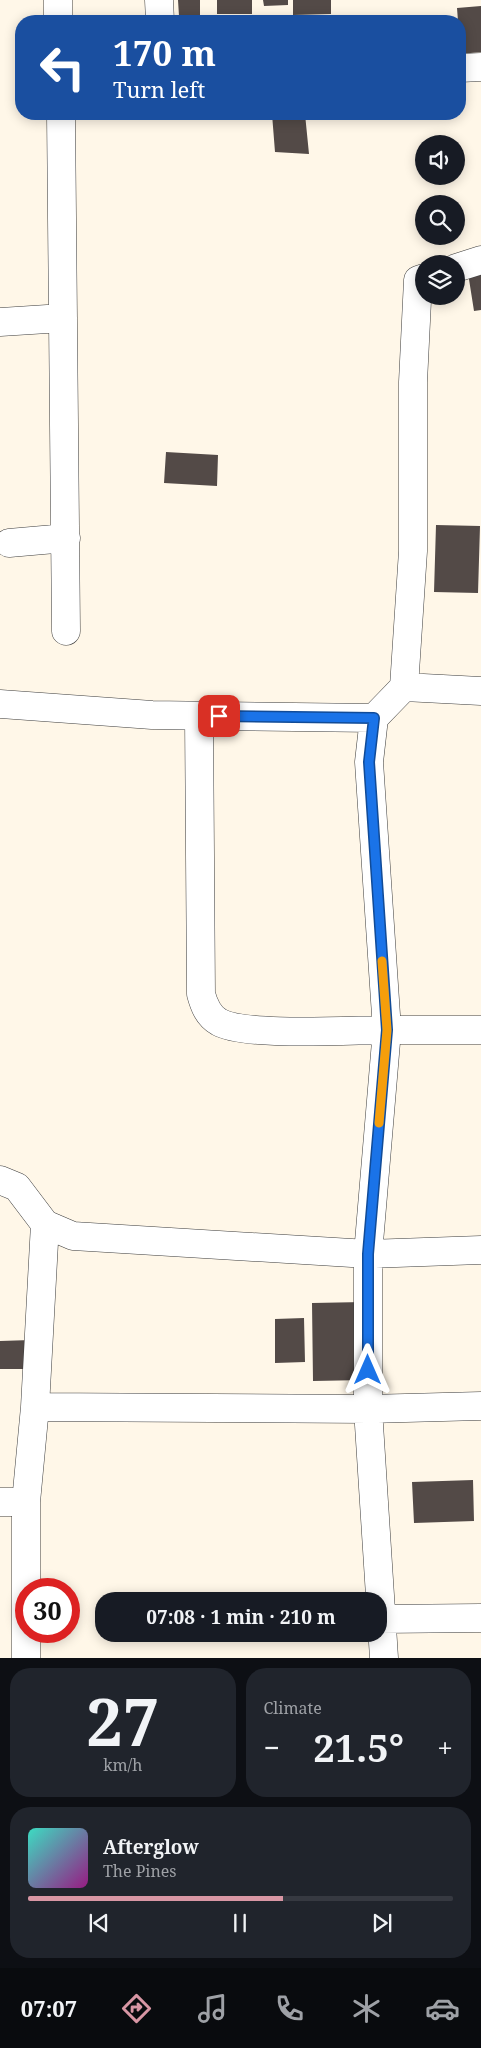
<!DOCTYPE html>
<meta charset="utf-8">
<style>
body{margin:0;font-family:"Noto Serif",serif;background:#20242c;color:#f1f3f6;height:100vh;display:flex;flex-direction:column;font-size:19px;white-space:nowrap}
*{box-sizing:border-box;margin:0}
p{font-size:16px;color:#9ea1a6}
.icon{flex:none;width:28px;height:28px;fill:none;stroke:currentColor;stroke-width:2;stroke-linecap:round;stroke-linejoin:round}
.map{position:relative;height:1658px;overflow:hidden}
.side{display:flex;flex-direction:column;gap:10px;padding:10px;background:#0d0f14;flex:1}
.side>*{flex:none}
.hud{position:absolute;left:15px;top:15px;width:451px;height:105px;border-radius:20px;box-shadow:0 2px 12px #0003;background:#1a4fa0;color:#fff;overflow:hidden}
.tools{position:absolute;left:415px;top:135px;display:grid;gap:10px}
.tools a{display:grid;place-items:center;width:50px;height:50px;border-radius:50%;background:#171b24;box-shadow:0 2px 12px #0003;font-size:25px}
.speed{position:absolute;left:15px;top:1578px;display:flex;gap:10px;font-size:25px;font-weight:700;text-align:center}
.speed>*{display:grid;place-content:center;width:65px;height:65px;border-radius:50%;background:#171b24;box-shadow:0 2px 12px #0003;line-height:1}
.speed .limit{border:8px solid #d22;background:#fff;color:#111}
.pin{position:absolute;display:grid;place-items:center;width:42px;height:42px;color:#fff;margin:-21px;border-radius:10px;box-shadow:0 2px 8px #0006}
.me{position:absolute;width:55px;margin:-28px;rotate:0deg;stroke-linejoin:round;filter:drop-shadow(0 0 4px #0008)}
.turn{display:flex;align-items:center;gap:18px;height:105px;padding:0 15px;font-size:22px}
.turn .icon{width:65px;height:65px;stroke-width:2.5}
.turn b{display:block;font-size:35px;line-height:42px}
.big{font-size:38px;font-weight:700;line-height:1.1}
.side .card{flex:1;display:flex;flex-direction:column;justify-content:center;gap:8px;min-width:0;padding:0 18px;border-radius:20px;background:#20242c}
.side .dial{align-items:center;gap:0}
.dial b{font-size:65px;line-height:1}
.song{display:flex;align-items:center;gap:15px}
.cover{width:60px;height:60px;border-radius:8px;background:linear-gradient(135deg,hsl(170 70% 55%),hsl(310 70% 35%))}
.played{height:5px;border-radius:2px;background:linear-gradient(90deg,#d896a4 60%,#363941 60%)}
.keys{display:flex;justify-content:space-around;direction:ltr}
.heat{display:flex;justify-content:space-between;align-items:center;font-size:28px;direction:ltr}
.side .tiles{flex:1;display:grid;gap:10px;grid-template-columns:1fr 1fr}
.card:last-child{grid-column:span 2}
.trip{position:absolute;left:95px;top:1592px;width:292px;height:50px;border-radius:20px;background:#171b24;box-shadow:0 2px 12px #0003;font-weight:700;line-height:50px;text-align:center}
.tabs{display:flex;height:80px;justify-content:space-around;align-items:center;background:#090b0e;color:#9ea1a6}
.tabs .icon{width:35px;height:35px}
.tabs .selected{color:#d896a4}
.tabs b{font-size:22px;color:#f1f3f6}
.map>svg:first-child{display:block}
</style>
<div class="map">
<svg width="481" height="1658" viewBox="0 0 481 1658">
<rect width="100%" height="100%" fill="#fff7e8"/>
<path fill="#534a47" d="M178,0H200V15L179,16Z
M217,0H252V14H217Z
M263,0H288V5L264,6Z
M293,0H331V14L293,15Z
M481,6V52L460,54V21H458L457,8Z
M272,114H305L309,154L275,152Z
M481,271V310L474,311L468,273Z
M166,452L218,455L217,486L164,483Z
M436,525L480,526L478,593L434,592Z
M364,1302L365,1380L313,1381L312,1303Z
M304,1318L305,1362L275,1363V1319Z
M31,1340L32,1369H0V1341Z
M473,1480L474,1521L414,1523L412,1482Z"/>
<g fill="none" stroke-linecap="round" stroke-linejoin="round">
<defs>
<path id="street" d="M159,0L160,21
M58,21V0
M460,68L481,67
M61,114L66,631
M456,268L481,260
M424,278L418,280L413,382V551L404,687L481,691
M0,322L63,318
M9,543L66,538
M404,687L374,718L369,762L387,1030H481
M0,704L152,715L374,718
M0,1180L17,1187L45,1224L73,1236L368,1254L387,1030C352,1030 245,1037 219,1022C208,1016 204,1005 201,994L199,716
M35,1407L368,1409L481,1406
M0,1502H26L35,1407L45,1224
M380,1619L481,1618
M26,1658V1502
M384,1658L368,1409V1254L481,1250"/>
</defs>
<use href="#street" stroke="#3d3d3d" stroke-width="29"/>
<use href="#street" stroke="#fff" stroke-width="28"/>
</g>
<g fill="none" stroke-linecap="round" stroke-linejoin="round">
<defs>
<path id="route" d="M219,716L374,718L369,762L387,1030L368,1254V1370"/>
</defs>
<use href="#route" stroke="#114b97" stroke-width="12"/>
<use href="#route" stroke="#1a73e8" stroke-width="9"/>
<path stroke="#f59e0b" stroke-width="9" d="M379,1123L387,1030L382,961"/>
</g>
</svg>
<div class="tools">
<a><svg class="icon" aria-label="sound" viewBox="0 0 24 24"><path d="M4 9h4l5-4v14l-5-4H4zM17 9q2 3 0 6"/></svg></a>
<a><svg class="icon" aria-label="search" viewBox="0 0 24 24"><circle cx="10" cy="10" r="6"/><path d="M15 15l6 6"/></svg></a>
<a><svg class="icon" aria-label="layers" viewBox="0 0 24 24"><path d="M12 4l9 5-9 5-9-5zM3 14l9 5 9-5"/></svg></a>
</div>
<div class="speed"><div class="limit">30</div></div>
<div class="pin" style="left:219px;top:716px;background:#d93025"><svg class="icon" aria-label="arrive" viewBox="0 0 24 24"><path d="M6 21V4h12l-3 4 3 4H6"/></svg></div>
<svg class="me" style="left:368px;top:1370px" viewBox="-20 -20 40 40"><path d="M0-17L14 15 0 8-14 15z" fill="#1a73e8" stroke="#fff" stroke-width="4"/></svg>
<div class="trip">07:08 · 1 min · 210 m</div>
<div class="hud">
<div class="turn"><svg class="icon" aria-label="left" viewBox="0 0 24 24"><path d="M17 20v-9H6M10 6l-5 5 5 5"/></svg><div><b>170 m</b>Turn left</div></div>
</div>
</div>
<section class="side">
<div class="tiles">
<div class="card dial"><b>27</b><p>km/h</p></div>
<div class="card"><p>Climate</p>
<div class="heat"><a>−</a><b class="big">21.5°</b><a>+</a></div>
</div>
<div class="card">
<div class="song"><i class="cover"></i><div><b>Afterglow</b><p>The Pines</p></div></div>
<div class="played"></div>
<div class="keys"><svg class="icon" aria-label="previous" viewBox="0 0 24 24"><path d="M18 5L8 12l10 7zM5 5v14"/></svg><svg class="icon" aria-label="pause" viewBox="0 0 24 24"><path d="M8 5v14M16 5v14"/></svg><svg class="icon" aria-label="next" viewBox="0 0 24 24"><path d="M6 5l10 7-10 7zM19 5v14"/></svg></div>
</div>
</div>
</section>
<nav class="tabs">
<b>07:07</b>
<svg class="icon selected" aria-label="directions" viewBox="0 0 24 24"><path d="M12 3l9 9-9 9-9-9zM9 14v-3h6M13 9l2 2-2 2"/></svg>
<svg class="icon" aria-label="music" viewBox="0 0 24 24"><path d="M9 18V5l10-2v13"/><circle cx="6" cy="18" r="3"/><circle cx="16" cy="16" r="3"/></svg>
<svg class="icon" aria-label="phone" viewBox="0 0 24 24"><path d="M5 4h4l2 5-3 2q2 4 5 5l2-3 5 2v4C11 20 4 13 5 4z"/></svg>
<svg class="icon" aria-label="climate" viewBox="0 0 24 24"><path d="M12 3v18M4 7l16 10M4 17L20 7"/></svg>
<svg class="icon" aria-label="car" viewBox="0 0 24 24"><path d="M5 17H2v-5l4-1 3-4h7l3 4 3 1v5h-3M9 17h6M6 11h13"/><circle cx="7" cy="17" r="2"/><circle cx="17" cy="17" r="2"/></svg>
</nav>
